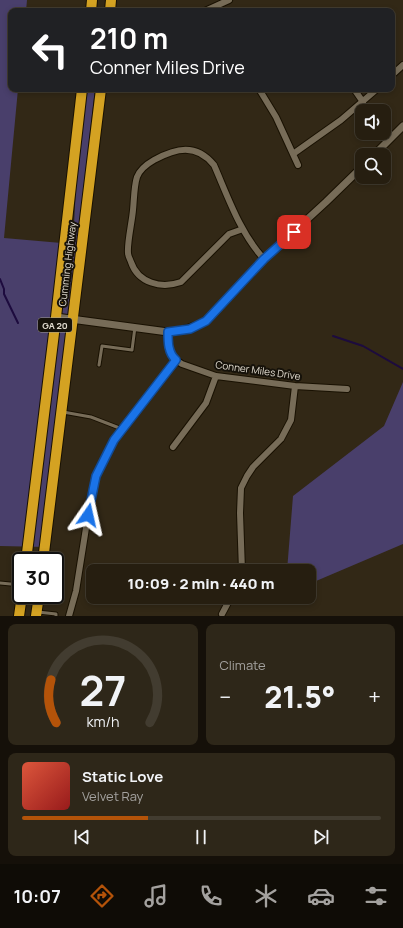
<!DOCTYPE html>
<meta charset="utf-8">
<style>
body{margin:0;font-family:Manrope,sans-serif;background:#2e2719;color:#f1f3f6;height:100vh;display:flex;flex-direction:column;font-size:15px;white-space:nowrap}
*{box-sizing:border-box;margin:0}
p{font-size:13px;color:#a4a29f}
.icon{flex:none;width:22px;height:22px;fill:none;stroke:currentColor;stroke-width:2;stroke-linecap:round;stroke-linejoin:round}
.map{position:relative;height:616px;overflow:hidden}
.side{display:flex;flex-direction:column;gap:8px;padding:8px;background:#151009;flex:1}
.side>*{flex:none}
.top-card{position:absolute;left:8px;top:8px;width:387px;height:84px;border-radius:8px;box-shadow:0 2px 6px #0003,0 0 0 1px #423c30;background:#202124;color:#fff;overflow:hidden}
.tools{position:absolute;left:355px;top:104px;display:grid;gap:8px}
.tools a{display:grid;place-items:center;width:36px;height:36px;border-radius:8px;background:#261e10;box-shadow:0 2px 6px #0003,0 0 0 1px #423c30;font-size:20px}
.speed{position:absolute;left:12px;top:552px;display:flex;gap:8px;font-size:20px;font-weight:700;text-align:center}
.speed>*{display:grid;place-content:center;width:52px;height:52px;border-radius:50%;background:#261e10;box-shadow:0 2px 6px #0003,0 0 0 1px #423c30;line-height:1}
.speed .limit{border:2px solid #111;border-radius:6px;background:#fff;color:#111}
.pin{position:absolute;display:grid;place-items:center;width:34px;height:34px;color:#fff;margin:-17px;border-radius:8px;box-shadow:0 2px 6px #0006}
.me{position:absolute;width:44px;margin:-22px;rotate:11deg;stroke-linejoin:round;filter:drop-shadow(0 0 3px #0008)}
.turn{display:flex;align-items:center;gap:14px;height:84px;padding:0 16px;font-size:18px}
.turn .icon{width:52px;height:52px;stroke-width:2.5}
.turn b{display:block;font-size:28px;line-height:34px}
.big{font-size:30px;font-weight:800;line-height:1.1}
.side .tile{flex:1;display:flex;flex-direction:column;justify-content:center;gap:6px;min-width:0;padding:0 14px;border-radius:8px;background:#2e2719}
.side .dial{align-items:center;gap:0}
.dial svg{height:104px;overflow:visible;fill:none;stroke:#423c30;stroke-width:7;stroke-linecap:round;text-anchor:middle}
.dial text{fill:#f1f3f6;stroke:none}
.song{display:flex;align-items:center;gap:12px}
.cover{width:48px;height:48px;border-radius:6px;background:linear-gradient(135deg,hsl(10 70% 55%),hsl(0 70% 35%))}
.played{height:4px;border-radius:2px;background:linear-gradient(90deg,#b45309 35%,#423c30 35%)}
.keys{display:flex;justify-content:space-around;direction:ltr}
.heat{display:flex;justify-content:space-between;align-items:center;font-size:22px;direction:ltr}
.side .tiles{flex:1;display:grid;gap:8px;grid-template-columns:1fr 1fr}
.tile:last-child{grid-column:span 2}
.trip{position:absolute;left:86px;top:564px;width:230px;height:40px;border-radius:8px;background:#261e10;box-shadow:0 2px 6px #0003,0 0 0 1px #423c30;font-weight:800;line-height:40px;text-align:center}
.dock{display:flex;height:64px;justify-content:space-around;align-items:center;background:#0f0c06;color:#a4a29f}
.dock .icon{width:28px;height:28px}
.dock .active{color:#b45309}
.dock b{font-size:18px;color:#f1f3f6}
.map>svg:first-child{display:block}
</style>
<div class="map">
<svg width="403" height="616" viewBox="0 0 403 616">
<rect width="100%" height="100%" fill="#322816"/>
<path fill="#493f6b" d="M0,0H27L26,11H11V89H18L4,238L73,244L78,147L85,89H95L77,244L84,245L46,547L0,546Z
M403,382V544L309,584V571H287L293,496L384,426Z"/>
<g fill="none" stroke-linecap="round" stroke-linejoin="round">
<path stroke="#1d0b3e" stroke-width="2" d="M0,279L4,289V294L18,323
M333,336L363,346L403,369"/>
<defs>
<path id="service" d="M99,365L102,346L132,350L135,327
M63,412L91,417L122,429
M0,583L21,585
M38,612L56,614V616"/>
<path id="minor" d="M205,11L229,0
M392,75L403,65
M259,89L276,117L298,165
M354,89L363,102
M293,154L341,120L377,89
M243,229L229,234L181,282C161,289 138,283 131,262C130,259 128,256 128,253C127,243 132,222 133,210C134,201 134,186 137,177C140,169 147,164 154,160C176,148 196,143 214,165C228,197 240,233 264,259
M168,332L170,351L174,359L182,364L216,376L295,386L347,389
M173,447L206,403L216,376
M242,571L240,513L241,488L247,476L253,467L281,439L291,420L295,386
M222,614L231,597
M69,616L76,591L86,528L96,476L114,440L176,360"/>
<path id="tertiary" d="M374,155L403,126
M56,317L168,332C183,331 193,328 206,321L264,259L326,202L362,167"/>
<path id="trunk" d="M91,11L92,0
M110,11L111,0
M26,561L56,317L82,89
M43,561L101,89
M19,616L22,595
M36,616L39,595"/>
</defs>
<use href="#service" stroke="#191102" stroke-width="5"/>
<use href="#minor" stroke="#191102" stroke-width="8"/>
<use href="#tertiary" stroke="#191102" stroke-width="9"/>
<use href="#trunk" stroke="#191102" stroke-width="12"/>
<use href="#service" stroke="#776c58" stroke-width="3"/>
<use href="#minor" stroke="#776c58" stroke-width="6"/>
<use href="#tertiary" stroke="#776c58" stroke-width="7"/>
<use href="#trunk" stroke="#d4a222" stroke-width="10"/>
</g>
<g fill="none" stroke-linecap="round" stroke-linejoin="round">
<defs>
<path id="route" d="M88,515L96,476L114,440L176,360C168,353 168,342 168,332L190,329L206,321L264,259L294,232"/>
</defs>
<use href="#route" stroke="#114b97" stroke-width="10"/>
<use href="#route" stroke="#1a73e8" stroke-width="7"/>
</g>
<g text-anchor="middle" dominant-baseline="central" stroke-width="4" stroke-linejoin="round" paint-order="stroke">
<rect fill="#16120a" stroke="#a39e93" stroke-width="1" x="38" y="318" width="34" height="14" rx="3"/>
<g font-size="9" font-weight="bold" fill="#e0dace">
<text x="55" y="325">GA 20</text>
</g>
<g font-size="10" fill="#e0dace" stroke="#16120a">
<text transform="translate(67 264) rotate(-83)">Cumming Highway</text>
<text transform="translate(258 370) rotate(8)">Conner Miles Drive</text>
</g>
</g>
</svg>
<div class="tools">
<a><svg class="icon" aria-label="sound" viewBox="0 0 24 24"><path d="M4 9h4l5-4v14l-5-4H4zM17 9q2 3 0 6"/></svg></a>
<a><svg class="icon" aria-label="search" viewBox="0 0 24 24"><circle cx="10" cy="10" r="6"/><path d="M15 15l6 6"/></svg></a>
</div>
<div class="speed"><div class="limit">30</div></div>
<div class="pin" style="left:294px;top:232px;background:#d93025"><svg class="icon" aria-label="arrive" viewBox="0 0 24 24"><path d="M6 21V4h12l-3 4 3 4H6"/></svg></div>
<svg class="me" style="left:88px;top:515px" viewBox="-20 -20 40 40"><path d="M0-17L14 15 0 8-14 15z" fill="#1a73e8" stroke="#fff" stroke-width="4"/></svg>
<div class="trip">10:09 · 2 min · 440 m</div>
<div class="top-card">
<div class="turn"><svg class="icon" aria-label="left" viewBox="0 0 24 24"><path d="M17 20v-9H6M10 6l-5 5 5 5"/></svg><div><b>210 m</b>Conner Miles Drive</div></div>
</div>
</div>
<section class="side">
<div class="tiles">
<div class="tile dial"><svg viewBox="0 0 100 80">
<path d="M14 69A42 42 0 1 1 86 69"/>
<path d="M14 69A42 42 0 0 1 10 36" stroke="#b45309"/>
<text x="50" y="56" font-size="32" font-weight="700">27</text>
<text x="50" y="72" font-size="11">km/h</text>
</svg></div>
<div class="tile"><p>Climate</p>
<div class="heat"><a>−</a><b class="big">21.5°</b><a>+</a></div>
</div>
<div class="tile">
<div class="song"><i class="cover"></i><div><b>Static Love</b><p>Velvet Ray</p></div></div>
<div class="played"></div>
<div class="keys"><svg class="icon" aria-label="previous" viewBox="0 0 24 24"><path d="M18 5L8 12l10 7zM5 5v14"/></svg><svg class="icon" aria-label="pause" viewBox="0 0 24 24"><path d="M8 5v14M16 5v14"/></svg><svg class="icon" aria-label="next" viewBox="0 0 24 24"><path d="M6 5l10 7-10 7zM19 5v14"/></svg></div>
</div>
</div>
</section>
<nav class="dock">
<b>10:07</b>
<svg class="icon active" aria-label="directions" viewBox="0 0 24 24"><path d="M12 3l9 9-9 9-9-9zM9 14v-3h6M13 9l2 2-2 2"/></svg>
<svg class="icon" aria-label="music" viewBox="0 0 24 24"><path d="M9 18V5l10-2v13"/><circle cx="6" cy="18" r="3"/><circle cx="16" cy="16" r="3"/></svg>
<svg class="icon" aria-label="phone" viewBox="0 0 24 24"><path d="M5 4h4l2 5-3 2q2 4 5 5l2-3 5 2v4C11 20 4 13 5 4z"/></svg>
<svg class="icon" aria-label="climate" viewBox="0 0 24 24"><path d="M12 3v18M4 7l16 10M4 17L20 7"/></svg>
<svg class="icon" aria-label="car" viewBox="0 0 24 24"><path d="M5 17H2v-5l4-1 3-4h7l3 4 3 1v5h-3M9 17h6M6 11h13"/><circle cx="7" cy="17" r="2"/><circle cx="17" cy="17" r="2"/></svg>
<svg class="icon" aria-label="filters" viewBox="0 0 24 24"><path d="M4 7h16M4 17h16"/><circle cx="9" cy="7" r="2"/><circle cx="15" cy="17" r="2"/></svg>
</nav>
